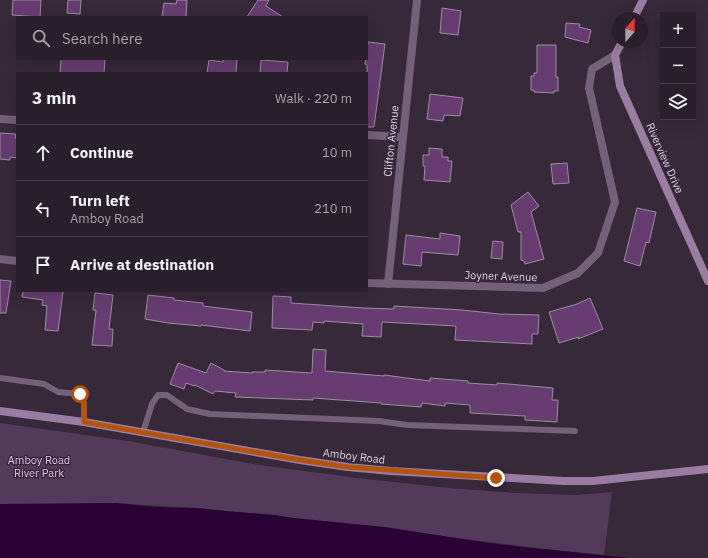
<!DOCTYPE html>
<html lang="en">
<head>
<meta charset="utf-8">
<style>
	:root { --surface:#291e2c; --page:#352b38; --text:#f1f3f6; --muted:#a5a2a9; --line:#453c48 }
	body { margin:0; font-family:"IBM Plex Sans",sans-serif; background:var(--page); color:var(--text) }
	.controls { position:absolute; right:12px; top:12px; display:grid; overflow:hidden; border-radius:0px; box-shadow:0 4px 16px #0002 }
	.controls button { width:36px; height:36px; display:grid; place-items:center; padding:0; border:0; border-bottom:1px solid var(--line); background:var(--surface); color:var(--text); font:20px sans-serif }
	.compass { position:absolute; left:612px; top:12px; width:36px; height:36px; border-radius:50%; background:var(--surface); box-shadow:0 4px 16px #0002; rotate:21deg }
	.stop { position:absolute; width:12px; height:12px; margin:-9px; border:3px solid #b45309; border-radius:50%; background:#fff }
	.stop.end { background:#b45309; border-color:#fff; box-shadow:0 1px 4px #0008 }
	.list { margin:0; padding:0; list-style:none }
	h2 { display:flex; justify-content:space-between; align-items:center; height:52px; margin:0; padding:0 16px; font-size:17px }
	h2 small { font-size:13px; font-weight:400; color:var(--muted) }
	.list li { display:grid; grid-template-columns:26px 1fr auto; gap:12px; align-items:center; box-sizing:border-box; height:56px; padding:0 16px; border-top:1px solid var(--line) }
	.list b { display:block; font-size:15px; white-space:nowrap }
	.list p { margin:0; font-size:13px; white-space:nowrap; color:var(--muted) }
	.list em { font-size:13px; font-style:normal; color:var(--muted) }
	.icon { flex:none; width:22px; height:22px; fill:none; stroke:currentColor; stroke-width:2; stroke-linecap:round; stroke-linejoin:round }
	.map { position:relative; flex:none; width:708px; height:558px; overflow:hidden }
	.search { position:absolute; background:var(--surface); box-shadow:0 4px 16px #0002; left:16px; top:16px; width:352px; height:44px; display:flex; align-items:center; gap:10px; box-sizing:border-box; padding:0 14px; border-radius:0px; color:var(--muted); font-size:15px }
	.panel { position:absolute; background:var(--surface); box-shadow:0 4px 16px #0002; left:16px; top:72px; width:352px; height:220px; border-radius:0px }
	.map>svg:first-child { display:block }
</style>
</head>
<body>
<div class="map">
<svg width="708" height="558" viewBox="0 0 708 558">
	<rect width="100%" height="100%" fill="#37283a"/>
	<polygon fill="#543a5a" points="0,423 128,441 253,464 357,478 449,488 515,493 577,495 612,492 604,555 535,548 315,520 208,509 115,503 0,505"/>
	<polygon fill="#2a0233" points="115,503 155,507 197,508 225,511 275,515 293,518 385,527 488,543 629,558 0,558 0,504"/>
	<g fill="#673d71" stroke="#9d8ca1">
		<polygon points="13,0 41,0 40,17 12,15"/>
		<polygon points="68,0 81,0 80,14 67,13"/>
		<polygon points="177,0 187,0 186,17 162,17 164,3 176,4"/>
		<polygon points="258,0 269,0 266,6 283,17 247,17"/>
		<polygon points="442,8 461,11 458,35 440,33"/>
		<polygon points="566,23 580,24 579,27 591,30 588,43 565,37"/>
		<polygon points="368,42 385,44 374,127 367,127 367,65 365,64"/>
		<polygon points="537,45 556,45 556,77 558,77 558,91 554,91 554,93 534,92 534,90 531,90 531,76 534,76 534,73 537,73"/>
		<polygon points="61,59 105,59 104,73 60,73"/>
		<polygon points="223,59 237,59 236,73 207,73 209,60 223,62"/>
		<polygon points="261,60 288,62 287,73 260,73"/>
		<polygon points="430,94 463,98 460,116 444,115 443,121 427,119"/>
		<polygon points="0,133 16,134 15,138 17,138 17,158 10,157 10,160 0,159"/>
		<polygon points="429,148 442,149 442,157 448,157 448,161 452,161 450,182 424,180 425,166 423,166 423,155 429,155"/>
		<polygon points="567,163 569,183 553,184 551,164"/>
		<polygon points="528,192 539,206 531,212 544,259 525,264 524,261 521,260 521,232 518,232 511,205"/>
		<polygon points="637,208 656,212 649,243 646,242 640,266 624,261"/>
		<polygon points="440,233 460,236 458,255 422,252 421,266 403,264 406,235 440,239"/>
		<polygon points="493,241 503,242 502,259 491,258"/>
		<polygon points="0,280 11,281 6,313 0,313"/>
		<polygon points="23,291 63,291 58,331 45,330 47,306 42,305 43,300 22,297"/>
		<polygon points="95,293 113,295 109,329 113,329 112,346 92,345 96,310 93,310"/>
		<polygon points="148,295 174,298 174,300 203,303 203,306 252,312 250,331 201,325 201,326 168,323 145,319"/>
		<polygon points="273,296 291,297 291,303 364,308 394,309 394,306 462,310 499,314 539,315 538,334 532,334 532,344 455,340 456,326 382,322 381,337 362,336 363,324 324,321 324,323 313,322 312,330 272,328"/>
		<polygon points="590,298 603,329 578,339 579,337 559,343 549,312 577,304"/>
		<polygon points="313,349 326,350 325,371 384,376 384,375 430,381 430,378 468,381 468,383 497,385 497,383 553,388 552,400 558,400 557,422 525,420 525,416 470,413 470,405 445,403 445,406 422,403 421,407 381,404 381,403 313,398 313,400 235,397 236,393 215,391 213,394 195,385 195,386 186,383 184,389 170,384 178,363 206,373 211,363 224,370 224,371 252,373 252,372 265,372 265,370 312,373"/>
	</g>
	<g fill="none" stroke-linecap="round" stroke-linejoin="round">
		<g stroke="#746179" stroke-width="6">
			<polyline points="0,378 44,384 58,392 80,394 84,403 84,422"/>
			<polyline points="143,432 152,404 158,395 167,395 187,409 210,414 379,421 407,425 575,431"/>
		</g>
		<g stroke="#746179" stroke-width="8">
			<polyline points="0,119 17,120"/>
			<polyline points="367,135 402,137"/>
			<polyline points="0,259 17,261"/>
			<polyline points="367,283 543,288 578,273 598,253 615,202 589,88 592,69 615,55"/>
			<polyline points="388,284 417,0"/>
		</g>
		<g stroke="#9b7da3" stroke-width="8">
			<polyline points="634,18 643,0"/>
			<polyline points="622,42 615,55 620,86 708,281"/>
			<polyline points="0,411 84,422 300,460 348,467 391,471 564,481 593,481 708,469"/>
		</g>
	</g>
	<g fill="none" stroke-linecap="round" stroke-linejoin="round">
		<polyline stroke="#b45309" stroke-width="5" points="80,394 84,403 84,422 300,460 348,467 496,478"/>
	</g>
	<g text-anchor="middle" stroke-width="3" stroke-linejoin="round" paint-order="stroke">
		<g font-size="11" fill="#ddd4e0" stroke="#37283a">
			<text transform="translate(391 141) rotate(-84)" y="4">Clifton Avenue</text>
			<text transform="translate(665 158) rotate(66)" y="4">Riverview Drive</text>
			<text transform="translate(501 276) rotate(2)" y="4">Joyner Avenue</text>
			<text transform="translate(354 456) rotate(7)" y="4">Amboy Road</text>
		</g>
		<g font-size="11" fill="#ebb9f7" stroke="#37283a">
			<text x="39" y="464">Amboy Road<tspan x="39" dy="13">River Park</tspan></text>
		</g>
	</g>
</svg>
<div class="controls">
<button>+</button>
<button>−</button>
<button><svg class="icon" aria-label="layers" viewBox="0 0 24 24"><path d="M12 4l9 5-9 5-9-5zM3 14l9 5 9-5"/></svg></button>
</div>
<svg class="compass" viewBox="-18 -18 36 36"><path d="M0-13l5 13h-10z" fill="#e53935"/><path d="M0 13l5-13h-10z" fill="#a5a2a9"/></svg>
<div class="stop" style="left:80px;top:394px"></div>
<div class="stop end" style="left:496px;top:478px"></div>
<div class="search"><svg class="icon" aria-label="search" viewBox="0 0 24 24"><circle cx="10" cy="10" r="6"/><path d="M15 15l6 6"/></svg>Search here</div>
<section class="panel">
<h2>3 min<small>Walk · 220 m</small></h2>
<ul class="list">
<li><svg class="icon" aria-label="ahead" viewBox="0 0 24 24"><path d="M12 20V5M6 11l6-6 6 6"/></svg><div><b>Continue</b></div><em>10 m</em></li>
<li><svg class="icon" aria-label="left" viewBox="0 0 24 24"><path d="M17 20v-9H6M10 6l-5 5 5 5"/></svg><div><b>Turn left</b><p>Amboy Road</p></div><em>210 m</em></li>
<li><svg class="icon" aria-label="arrive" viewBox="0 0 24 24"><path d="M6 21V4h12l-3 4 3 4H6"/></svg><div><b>Arrive at destination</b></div></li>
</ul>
</section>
</div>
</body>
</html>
